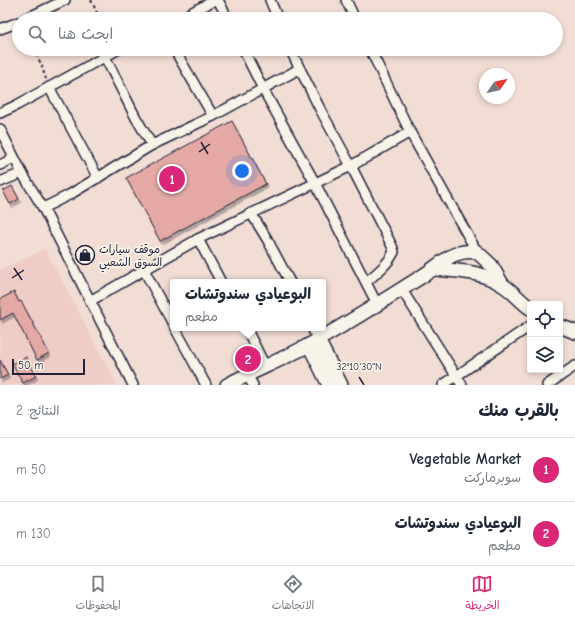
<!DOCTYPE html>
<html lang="ar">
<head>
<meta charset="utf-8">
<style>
	:root { --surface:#fff; --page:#f6f6f7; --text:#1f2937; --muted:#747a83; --line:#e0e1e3; --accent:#db2777 }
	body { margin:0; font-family:"Comic Neue","Playpen Sans Arabic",sans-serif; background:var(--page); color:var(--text); direction:rtl }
	.controls { position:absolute; right:12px; bottom:12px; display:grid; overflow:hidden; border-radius:4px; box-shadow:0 2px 6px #0003 }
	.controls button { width:36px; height:36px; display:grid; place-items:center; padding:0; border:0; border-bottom:1px solid var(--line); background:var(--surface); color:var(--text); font:20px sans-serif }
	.compass { position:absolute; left:479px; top:68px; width:36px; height:36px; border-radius:50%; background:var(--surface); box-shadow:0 2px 6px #0003; rotate:56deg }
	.scale { position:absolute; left:12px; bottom:10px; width:73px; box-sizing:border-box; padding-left:4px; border:2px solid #22223b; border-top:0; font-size:11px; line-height:14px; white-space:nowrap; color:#22223b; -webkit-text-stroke:3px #f7f3e8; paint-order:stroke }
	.you { position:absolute; left:242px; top:171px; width:14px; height:14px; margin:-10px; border:3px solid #fff; border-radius:50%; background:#1a73e8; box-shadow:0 0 0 6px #1a73e833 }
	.badge { display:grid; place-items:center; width:26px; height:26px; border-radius:50%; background:var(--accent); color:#fff; font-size:13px; font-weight:700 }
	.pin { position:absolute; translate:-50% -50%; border:2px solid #fff; box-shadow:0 1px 4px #0006 }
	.popup { position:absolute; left:170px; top:279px; width:156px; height:52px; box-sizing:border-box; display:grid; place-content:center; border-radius:4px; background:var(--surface); filter:drop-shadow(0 1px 3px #0005); font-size:13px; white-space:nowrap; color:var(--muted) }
	.popup b { font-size:15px; color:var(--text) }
	.popup::after { content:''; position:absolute; left:50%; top:100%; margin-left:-8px; border:8px solid transparent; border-top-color:var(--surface) }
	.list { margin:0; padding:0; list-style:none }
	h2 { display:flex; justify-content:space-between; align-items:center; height:52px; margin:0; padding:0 16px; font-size:17px }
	h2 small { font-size:13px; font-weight:400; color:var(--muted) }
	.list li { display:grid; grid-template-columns:26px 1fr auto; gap:12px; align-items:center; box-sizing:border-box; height:64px; padding:0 16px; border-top:1px solid var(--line) }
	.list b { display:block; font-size:15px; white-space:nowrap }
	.list p { margin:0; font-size:13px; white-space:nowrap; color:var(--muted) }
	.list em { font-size:13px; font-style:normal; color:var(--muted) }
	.icon { flex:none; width:22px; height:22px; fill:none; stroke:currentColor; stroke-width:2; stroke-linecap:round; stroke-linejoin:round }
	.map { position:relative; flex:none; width:575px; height:385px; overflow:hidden; direction:ltr }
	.search { position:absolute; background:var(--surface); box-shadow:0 2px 6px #0003; left:12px; right:12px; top:12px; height:44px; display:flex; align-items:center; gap:10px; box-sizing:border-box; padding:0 14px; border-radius:22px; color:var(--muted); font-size:15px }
	.sheet { height:180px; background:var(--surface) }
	nav { display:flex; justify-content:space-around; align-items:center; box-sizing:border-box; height:56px; border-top:1px solid var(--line); background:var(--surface); font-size:11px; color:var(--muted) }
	nav a { display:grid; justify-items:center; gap:2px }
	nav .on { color:var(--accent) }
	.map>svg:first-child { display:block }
</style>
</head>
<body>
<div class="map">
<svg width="575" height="385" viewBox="0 0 575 385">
	<defs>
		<filter id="shadow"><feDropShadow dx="2" dy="3.5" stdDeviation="0" flood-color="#0004"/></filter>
	</defs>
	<rect width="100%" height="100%" fill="#f1ddd4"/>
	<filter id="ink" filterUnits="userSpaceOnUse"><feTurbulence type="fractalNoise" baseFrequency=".025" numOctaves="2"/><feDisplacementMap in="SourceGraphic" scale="8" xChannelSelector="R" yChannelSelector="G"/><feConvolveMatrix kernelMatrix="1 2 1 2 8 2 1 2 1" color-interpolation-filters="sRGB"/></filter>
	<g filter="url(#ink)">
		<polygon fill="#edcdc6" points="45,249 117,385 0,385 0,270"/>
		<g fill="#e4a9a4" stroke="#22223b" filter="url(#shadow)">
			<polygon points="232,121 266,184 160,241 126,178"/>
			<polygon points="12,186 19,199 10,204 3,191"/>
			<polygon points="14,292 19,302 21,301 49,353 37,360 13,313 0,320 0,299"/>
			<polygon points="26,357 36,376 23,383 12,364"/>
			<polygon points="0,360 8,375 0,379"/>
		</g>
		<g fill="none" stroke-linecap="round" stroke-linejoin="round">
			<g stroke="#22223b" stroke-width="12">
				<g id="minor">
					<polyline points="218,0 228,19"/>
					<polyline points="270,0 278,19"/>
					<polyline points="346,0 355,19"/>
					<polyline points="25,19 65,0"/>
					<polyline points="179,19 215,0"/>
					<polyline points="0,29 19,22"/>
					<polyline points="174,49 213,116"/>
					<polyline points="243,49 263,89 315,183 377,304"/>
					<path d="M290,49L320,109L351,166L392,246L394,252C388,264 377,273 366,282"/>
					<polyline points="370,49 410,132 477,252"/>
					<polyline points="105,57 136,118 152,145"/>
					<polyline points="49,87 98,178"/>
					<polyline points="0,113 17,105 119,49"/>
					<polyline points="0,129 22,173 43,208 133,385"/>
					<polyline points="0,165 14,158"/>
					<polyline points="0,182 22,173"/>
					<polyline points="43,208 69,195 152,145 213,116 299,69"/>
					<polyline points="251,213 267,239 290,282"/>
					<polyline points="198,239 221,282"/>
					<polyline points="144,270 173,324"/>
					<polyline points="402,290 462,385"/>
					<polyline points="90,301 198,239 351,166 410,132"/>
					<polyline points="175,328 206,385"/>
					<polyline points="246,328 265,366"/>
					<polyline points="312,328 318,340"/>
					<polyline points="247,375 253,385"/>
					<polyline points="443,385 530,326"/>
					<polyline points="547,385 575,366"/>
				</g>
			</g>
			<g stroke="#22223b" stroke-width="16">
				<g id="secondary">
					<path d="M434,269C457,271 481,271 501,284C512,290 520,301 530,308"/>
					<polyline points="560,326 575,332"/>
					<polyline points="318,340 341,385"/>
					<polyline points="309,345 329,385"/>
					<path d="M227,385C254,371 283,359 309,345C349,323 386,299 424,275C442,264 453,248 477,252L491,265L502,284"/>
				</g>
			</g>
			<g stroke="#22223b" stroke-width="2" stroke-dasharray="3 3" stroke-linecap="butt">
				<polyline points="91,0 100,19"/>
				<polyline points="34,49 41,64 46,79"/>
			</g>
			<use href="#minor" stroke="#f7f3e8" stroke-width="9"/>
			<use href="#secondary" stroke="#f7f3e8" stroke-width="13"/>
		</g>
	</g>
	<path fill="none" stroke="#22223b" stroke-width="1.5" d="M201,142L208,154M199,152L210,144M14,268L22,280M12,278L24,270M359,377L364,385"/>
	<defs>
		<g id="shop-ring" transform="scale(1)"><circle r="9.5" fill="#f7f3e8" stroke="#22223b" stroke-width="1.5"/><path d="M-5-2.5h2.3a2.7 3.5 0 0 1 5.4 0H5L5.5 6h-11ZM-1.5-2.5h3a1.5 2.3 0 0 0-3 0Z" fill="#22223b"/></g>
	</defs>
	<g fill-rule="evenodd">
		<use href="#shop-ring" x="85" y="255"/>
	</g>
	<g text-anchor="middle" stroke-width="3.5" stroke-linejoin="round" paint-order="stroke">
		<g font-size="11" fill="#22223b" stroke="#f7f3e8" text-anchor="start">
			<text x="99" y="253">موقف سيارات<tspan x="99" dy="13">السوق الشعبي</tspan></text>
		</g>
	</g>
	<g font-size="10" text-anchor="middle" fill="#22223b" stroke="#f7f3e8" stroke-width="3.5" stroke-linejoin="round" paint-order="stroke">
		<text x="359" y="370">32°10'30"N</text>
	</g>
</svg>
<div class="controls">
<button><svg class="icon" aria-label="locate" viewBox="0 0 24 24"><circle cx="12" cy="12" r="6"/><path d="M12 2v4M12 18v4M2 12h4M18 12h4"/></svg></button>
<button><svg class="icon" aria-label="layers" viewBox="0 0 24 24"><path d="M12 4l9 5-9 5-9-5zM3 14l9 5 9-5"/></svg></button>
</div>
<svg class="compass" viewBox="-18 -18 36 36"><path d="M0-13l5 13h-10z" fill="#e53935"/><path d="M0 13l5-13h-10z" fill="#747a83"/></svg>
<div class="scale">50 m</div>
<div class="you"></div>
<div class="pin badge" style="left:172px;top:179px">1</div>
<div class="pin badge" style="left:248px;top:359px">2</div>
<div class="popup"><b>البوعيادي سندوتشات</b>مطعم</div>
<div class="search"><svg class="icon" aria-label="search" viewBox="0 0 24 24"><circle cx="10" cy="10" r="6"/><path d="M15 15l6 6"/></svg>ابحث هنا</div>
</div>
<section class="sheet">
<h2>بالقرب منك<small>النتائج: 2</small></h2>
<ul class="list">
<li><span class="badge">1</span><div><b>Vegetable Market</b><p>سوبرماركت</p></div><em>50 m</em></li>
<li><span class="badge">2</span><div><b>البوعيادي سندوتشات</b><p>مطعم</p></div><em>130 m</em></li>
</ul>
</section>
<nav>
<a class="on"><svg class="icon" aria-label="map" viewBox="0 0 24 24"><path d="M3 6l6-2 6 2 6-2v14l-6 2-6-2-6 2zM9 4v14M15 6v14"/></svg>الخريطة</a>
<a><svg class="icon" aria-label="directions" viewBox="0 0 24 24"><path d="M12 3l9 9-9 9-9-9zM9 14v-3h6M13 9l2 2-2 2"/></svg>الاتجاهات</a>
<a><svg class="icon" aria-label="saved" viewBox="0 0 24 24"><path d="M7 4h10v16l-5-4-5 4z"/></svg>المحفوظات</a>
</nav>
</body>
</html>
